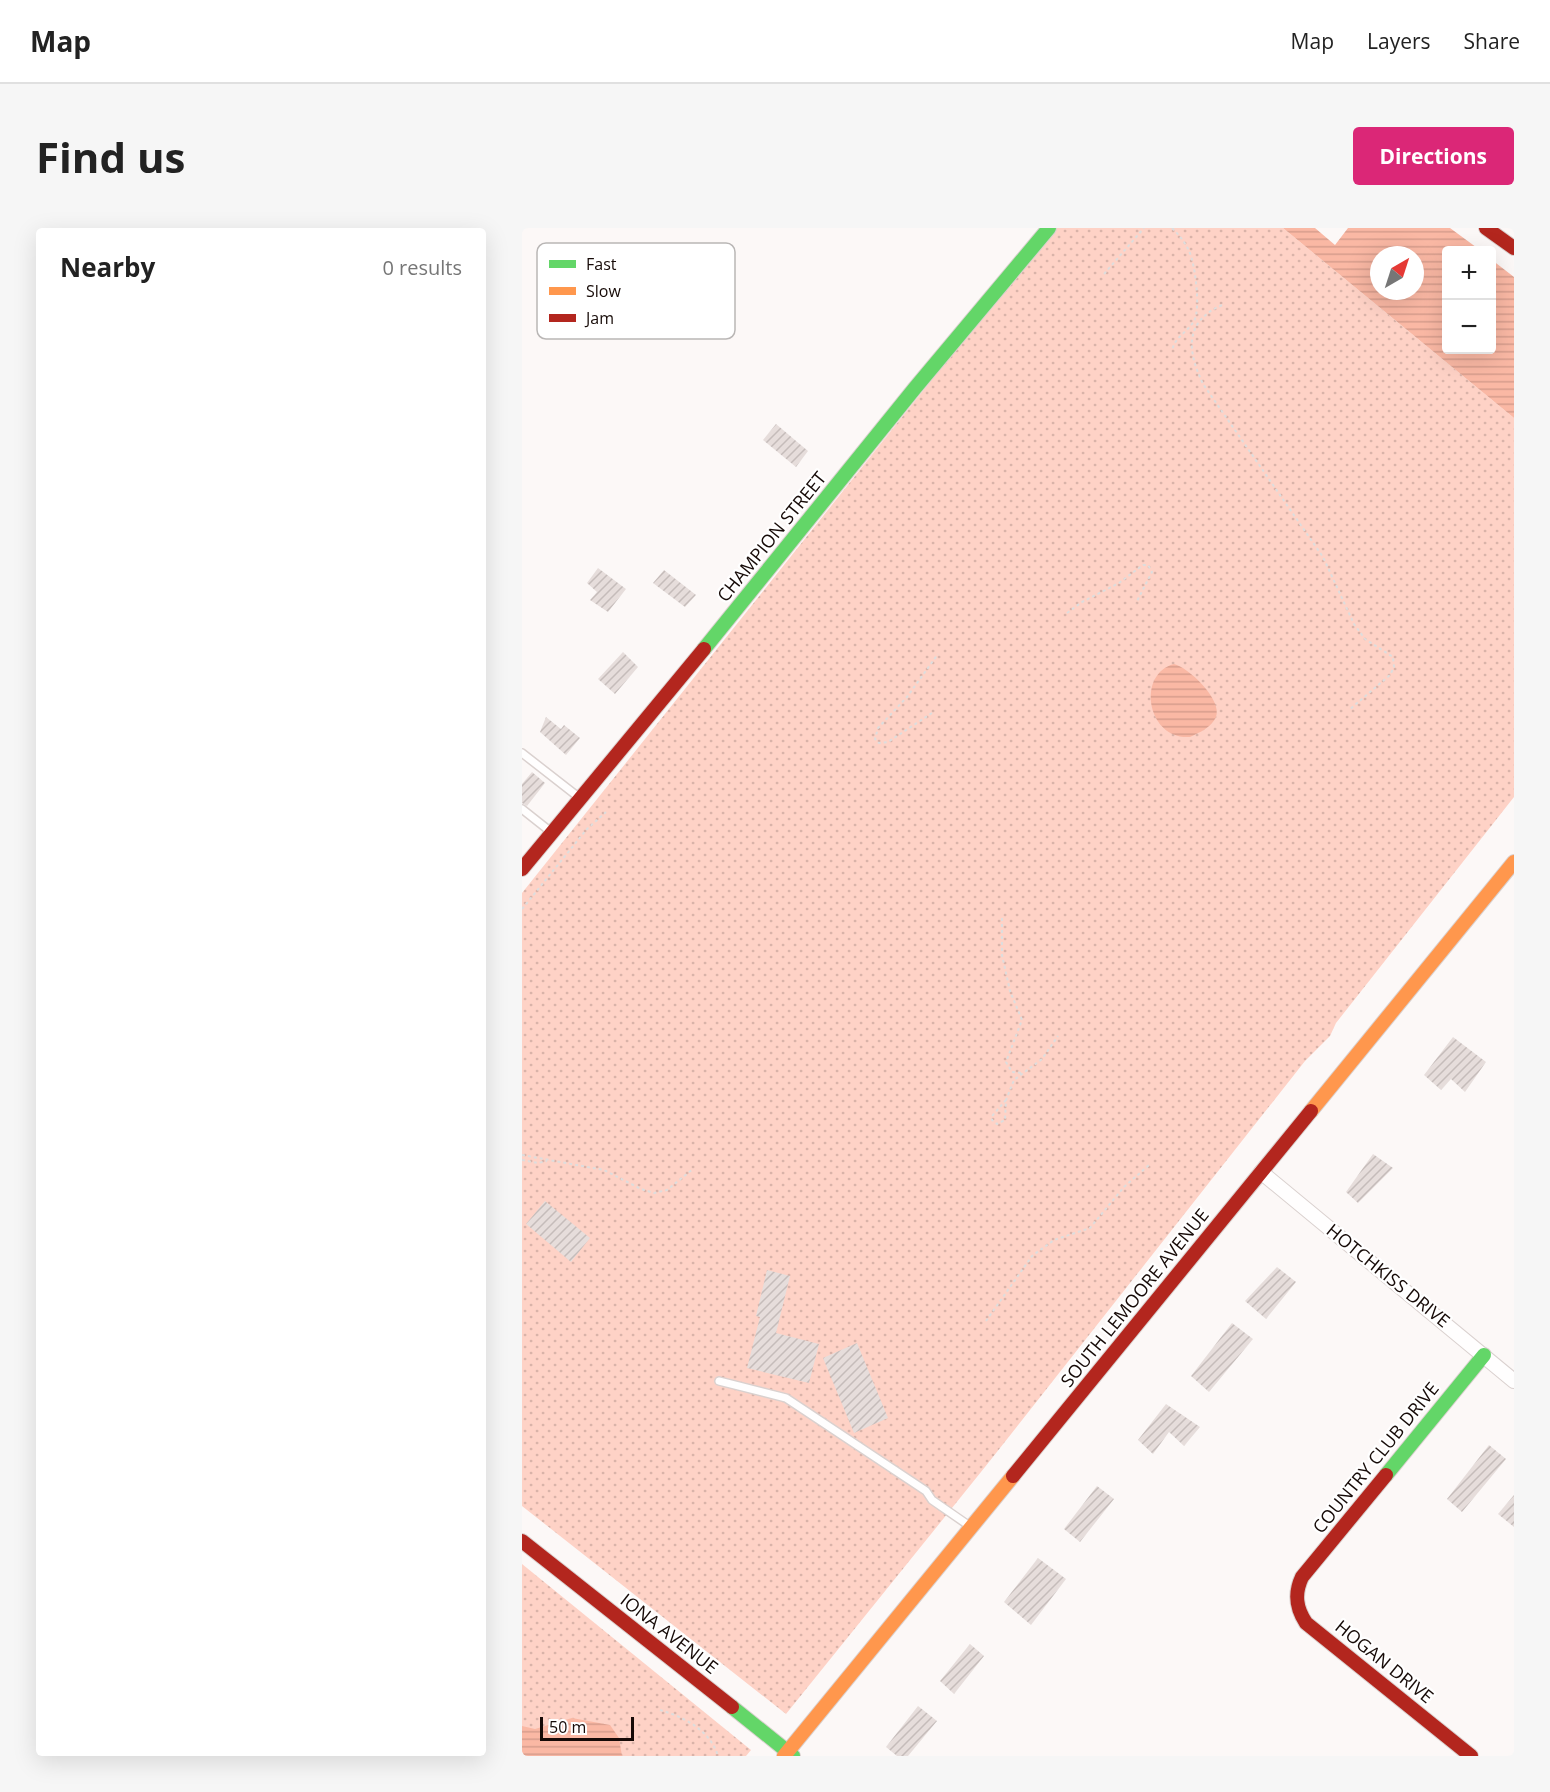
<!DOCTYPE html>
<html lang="en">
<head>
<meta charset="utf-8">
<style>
	:root { --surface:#fff; --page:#f6f6f6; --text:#222; --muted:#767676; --line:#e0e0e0; --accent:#db2777 }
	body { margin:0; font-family:"Open Sans",sans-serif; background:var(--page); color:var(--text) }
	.controls { position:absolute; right:18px; top:18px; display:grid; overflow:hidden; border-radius:6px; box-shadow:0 6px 24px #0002 }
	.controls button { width:54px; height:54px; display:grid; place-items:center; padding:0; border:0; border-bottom:2px solid var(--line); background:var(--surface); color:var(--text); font:30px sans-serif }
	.compass { position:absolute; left:848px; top:18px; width:54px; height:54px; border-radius:50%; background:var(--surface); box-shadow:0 6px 24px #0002; rotate:39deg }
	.scale { position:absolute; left:18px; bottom:15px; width:94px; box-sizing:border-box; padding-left:6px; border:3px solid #160a07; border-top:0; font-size:16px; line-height:21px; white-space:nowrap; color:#160a07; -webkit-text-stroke:4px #fff; paint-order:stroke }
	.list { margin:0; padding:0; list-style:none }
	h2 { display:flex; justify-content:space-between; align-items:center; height:78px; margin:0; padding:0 24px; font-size:26px }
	h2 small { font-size:20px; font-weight:400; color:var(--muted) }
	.map { position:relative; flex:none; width:992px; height:1528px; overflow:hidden; border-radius:6px }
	header { display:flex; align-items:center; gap:36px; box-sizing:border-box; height:84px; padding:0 30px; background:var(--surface); border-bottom:2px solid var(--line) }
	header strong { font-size:28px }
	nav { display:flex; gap:33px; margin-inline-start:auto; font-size:21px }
	.intro { display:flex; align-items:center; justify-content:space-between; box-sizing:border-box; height:144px; padding:0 36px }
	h1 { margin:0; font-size:42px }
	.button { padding:15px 27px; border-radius:6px; background:var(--accent); color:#fff; font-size:21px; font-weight:700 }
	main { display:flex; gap:36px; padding:0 36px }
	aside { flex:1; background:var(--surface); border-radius:6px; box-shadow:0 6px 24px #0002 }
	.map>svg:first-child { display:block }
</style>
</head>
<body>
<header>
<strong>Map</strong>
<nav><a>Map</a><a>Layers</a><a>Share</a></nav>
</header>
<div class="intro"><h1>Find us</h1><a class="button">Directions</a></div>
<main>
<aside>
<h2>Nearby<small>0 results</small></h2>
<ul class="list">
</ul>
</aside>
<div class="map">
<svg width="992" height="1528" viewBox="0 0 992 1528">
	<defs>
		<pattern id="green-dots" width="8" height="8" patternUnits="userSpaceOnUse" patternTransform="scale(1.5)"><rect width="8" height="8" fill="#fed2c6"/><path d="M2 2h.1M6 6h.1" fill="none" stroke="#d9b3a9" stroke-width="1.8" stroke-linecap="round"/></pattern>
		<pattern id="water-rules" width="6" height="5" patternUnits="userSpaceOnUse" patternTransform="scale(1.5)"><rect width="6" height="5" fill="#fab8a4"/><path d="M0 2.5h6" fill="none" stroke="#d69d8c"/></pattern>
		<pattern id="building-hatch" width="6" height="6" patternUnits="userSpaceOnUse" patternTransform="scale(1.5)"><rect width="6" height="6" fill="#e6dddb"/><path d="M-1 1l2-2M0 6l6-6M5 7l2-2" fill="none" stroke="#c5bcba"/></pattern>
	</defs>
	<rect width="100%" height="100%" fill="#fcf8f7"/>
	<g fill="url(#green-dots)">
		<polygon points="531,0 761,0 992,190 992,569 814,795 808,808 783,833 463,1239 264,1486 0,1278 0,665"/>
		<polygon points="0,1336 229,1522 224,1528 0,1528"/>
	</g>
	<g fill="url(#water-rules)" fill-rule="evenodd">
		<path d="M761,0H793L813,17L826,0H928L958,22H924V122H969L970,32L992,49V190ZM857,27H893V63H857Z"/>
		<path d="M652,436C666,439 701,472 694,489C689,500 678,504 668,509C625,512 614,446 652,436Z"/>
		<polygon points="50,1490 88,1497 97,1510 100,1528 0,1528 0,1498 13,1501"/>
	</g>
	<g fill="url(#building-hatch)">
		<polygon points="254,196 286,223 274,239 241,212"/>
		<polygon points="76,340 104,361 86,384 68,372 75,364 65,355"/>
		<polygon points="142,342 174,367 163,379 131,355"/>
		<polygon points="101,424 116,439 93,466 76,451"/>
		<polygon points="24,489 39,501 42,497 58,510 44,527 18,504"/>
		<polygon points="10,544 23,555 5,578 0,575 0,556"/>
		<polygon points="931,809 964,834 943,864 929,851 919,862 902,847"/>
		<polygon points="851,926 871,940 836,975 824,964"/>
		<polygon points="23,973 68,1010 49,1034 4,996"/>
		<polygon points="755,1039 774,1054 744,1091 723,1073"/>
		<polygon points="245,1042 268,1048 254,1105 297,1116 287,1155 225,1140 238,1089 234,1088"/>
		<polygon points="710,1095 731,1111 687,1164 669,1148"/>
		<polygon points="335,1115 366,1190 332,1205 301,1130"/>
		<polygon points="644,1176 678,1199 662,1218 647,1204 631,1226 616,1212"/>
		<polygon points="967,1217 984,1231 940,1284 925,1271"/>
		<polygon points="575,1258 592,1271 558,1314 542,1301"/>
		<polygon points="992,1267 992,1299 976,1286"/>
		<polygon points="516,1330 544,1351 509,1397 482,1374"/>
		<polygon points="448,1416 462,1428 432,1466 418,1453"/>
		<polygon points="396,1478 415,1493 386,1528 375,1528 364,1519"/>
	</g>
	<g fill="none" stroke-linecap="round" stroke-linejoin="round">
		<g stroke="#dad1cf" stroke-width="10">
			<g id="lane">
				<polyline points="0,525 59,571"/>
				<polyline points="0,581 29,604"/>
				<polyline points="197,1153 264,1170 404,1263 410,1272 449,1299"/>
			</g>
		</g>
		<g stroke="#dad1cf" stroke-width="16">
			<polyline id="street" points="739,944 992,1153"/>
		</g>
		<g stroke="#dad1cf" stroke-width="16">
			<g id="fast">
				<polyline points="182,421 393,160 527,0"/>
				<polyline points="864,1247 962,1127"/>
				<polyline points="210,1479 271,1528"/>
			</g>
		</g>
		<g stroke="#dad1cf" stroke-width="16">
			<g id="slow">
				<polyline points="789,883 992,634"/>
				<polyline points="262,1528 491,1248"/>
			</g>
		</g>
		<g stroke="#dad1cf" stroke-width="16">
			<g id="jam">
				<polyline points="964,0 992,20"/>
				<polyline points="0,641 182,421"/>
				<path d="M864,1247L780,1349C772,1366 774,1380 784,1395L949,1528"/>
				<polyline points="491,1248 789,883"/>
				<polyline points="0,1313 210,1479"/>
			</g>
		</g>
		<g stroke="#dedddd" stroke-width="2" stroke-dasharray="3 3" stroke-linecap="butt">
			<path d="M650,0C657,7 663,14 667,23C673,35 679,81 672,93C665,105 653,108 650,123"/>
			<polyline points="582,46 622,0"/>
			<path d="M700,77C662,94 665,122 681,156L801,329L832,396L843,411L871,429L872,439L868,447L827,482"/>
			<polyline points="545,385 560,374 597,355 621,337 626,337 630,344 614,375"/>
			<polyline points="410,485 366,514 357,515 353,511 356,500 385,469 416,426"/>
			<polyline points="0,681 65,601 84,584"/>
			<polyline points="480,690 480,727 488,763 500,792 484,834 490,844 500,845"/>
			<polyline points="484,872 470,888 470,892 475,896 483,892 484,872 492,852 520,831 536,808"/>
			<polyline points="0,927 82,942 119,961 132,965 145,962 171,941"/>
			<polyline points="0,932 16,935 25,933"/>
			<polyline points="464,1093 510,1028 532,1012 568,1000 602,959 627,937"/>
			<path d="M138,1482C162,1489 188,1502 196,1528"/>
		</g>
		<use href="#lane" stroke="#fffefe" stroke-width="7"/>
		<use href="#street" stroke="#fffefe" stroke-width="14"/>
		<use href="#fast" stroke="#63d668" stroke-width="14"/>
		<use href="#slow" stroke="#ff974d" stroke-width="14"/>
		<use href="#jam" stroke="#b3261e" stroke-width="14"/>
	</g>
	<g text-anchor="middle" stroke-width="4.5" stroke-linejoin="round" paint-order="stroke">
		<g font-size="18" fill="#160a07" stroke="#fff">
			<text transform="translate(250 309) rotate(-51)" y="6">CHAMPION STREET</text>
			<text transform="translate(866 1048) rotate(39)" y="6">HOTCHKISS DRIVE</text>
			<text transform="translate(613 1070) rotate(-51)" y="6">SOUTH LEMOORE AVENUE</text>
			<text transform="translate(854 1230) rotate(-51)" y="6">COUNTRY CLUB DRIVE</text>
			<text transform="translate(147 1406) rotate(38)" y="6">IONA AVENUE</text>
			<text transform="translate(862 1434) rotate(39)" y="6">HOGAN DRIVE</text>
		</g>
	</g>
	<rect x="15" y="15" width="198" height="96" rx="9" fill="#fff" stroke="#b9b6b5" stroke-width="1.5"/>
	<rect x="27" y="32" width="27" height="8" fill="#63d668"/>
	<rect x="27" y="59" width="27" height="8" fill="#ff974d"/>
	<rect x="27" y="86" width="27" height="8" fill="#b3261e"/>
	<g font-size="16" fill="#160a07">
		<text x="64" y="42">Fast</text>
		<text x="64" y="69">Slow</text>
		<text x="64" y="96">Jam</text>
	</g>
</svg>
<div class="controls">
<button>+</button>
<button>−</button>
</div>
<svg class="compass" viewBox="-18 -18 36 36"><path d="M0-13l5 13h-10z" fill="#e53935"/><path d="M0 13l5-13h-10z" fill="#767676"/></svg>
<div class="scale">50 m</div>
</div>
</main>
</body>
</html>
